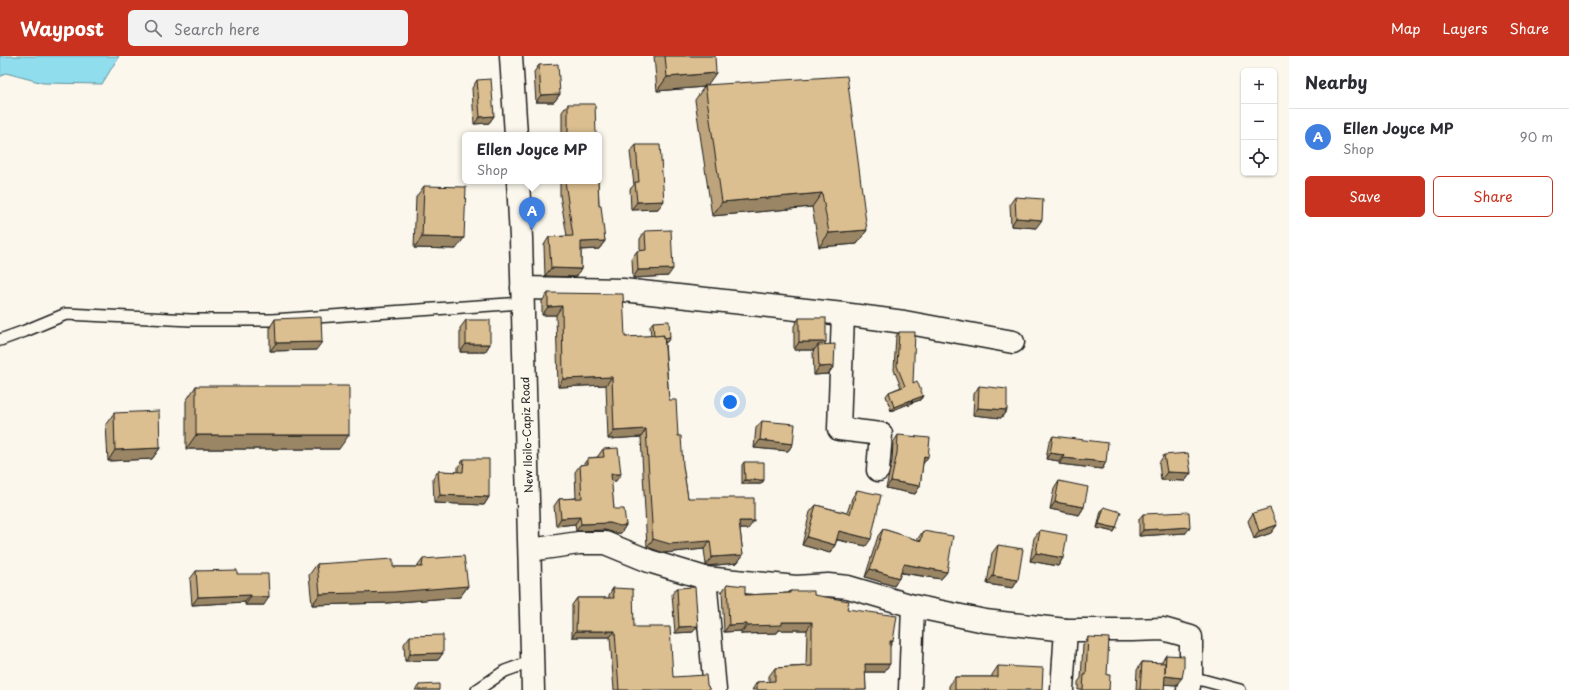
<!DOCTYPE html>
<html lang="en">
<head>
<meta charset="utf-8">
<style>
	:root { --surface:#fff; --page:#f2f2f3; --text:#2b2b33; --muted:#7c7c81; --line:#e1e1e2; --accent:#c8321e }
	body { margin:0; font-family:"Playpen Sans",sans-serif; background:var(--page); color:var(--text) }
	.controls { position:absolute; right:12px; top:12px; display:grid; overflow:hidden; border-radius:6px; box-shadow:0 1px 3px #0004 }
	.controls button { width:36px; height:36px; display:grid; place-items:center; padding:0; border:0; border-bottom:1px solid var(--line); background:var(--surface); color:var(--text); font:20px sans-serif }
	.you { position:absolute; left:730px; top:346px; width:14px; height:14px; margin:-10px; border:3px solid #fff; border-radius:50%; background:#1a73e8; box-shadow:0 0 0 6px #1a73e833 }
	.badge { display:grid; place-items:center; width:26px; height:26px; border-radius:50%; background:var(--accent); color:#fff; font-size:13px; font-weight:700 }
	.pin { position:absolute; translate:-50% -33px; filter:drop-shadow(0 1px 2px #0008) }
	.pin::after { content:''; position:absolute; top:21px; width:14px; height:12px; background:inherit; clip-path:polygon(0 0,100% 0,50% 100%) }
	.popup { position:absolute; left:462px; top:76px; width:140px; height:52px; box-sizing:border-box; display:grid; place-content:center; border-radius:6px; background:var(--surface); filter:drop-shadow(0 1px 3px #0005); font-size:13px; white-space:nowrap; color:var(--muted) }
	.popup b { font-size:15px; color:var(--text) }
	.popup::after { content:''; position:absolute; left:50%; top:100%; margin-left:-8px; border:8px solid transparent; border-top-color:var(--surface) }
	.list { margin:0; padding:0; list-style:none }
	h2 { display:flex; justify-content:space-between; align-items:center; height:52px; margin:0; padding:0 16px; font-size:17px }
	h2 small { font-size:13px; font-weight:400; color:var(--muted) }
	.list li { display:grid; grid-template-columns:26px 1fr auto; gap:12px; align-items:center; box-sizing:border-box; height:56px; padding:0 16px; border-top:1px solid var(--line) }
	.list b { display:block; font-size:15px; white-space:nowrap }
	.list p { margin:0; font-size:13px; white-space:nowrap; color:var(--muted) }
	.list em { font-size:13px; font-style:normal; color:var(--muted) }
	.actions { display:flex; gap:8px; padding:12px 16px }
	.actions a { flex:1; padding:9px 0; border:1px solid var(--accent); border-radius:6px; text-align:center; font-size:14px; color:var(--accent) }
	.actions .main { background:var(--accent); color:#fff }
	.icon { flex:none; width:22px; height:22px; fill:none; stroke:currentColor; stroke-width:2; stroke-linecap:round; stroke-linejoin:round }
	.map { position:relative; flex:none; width:1289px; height:634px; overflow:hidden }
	header { display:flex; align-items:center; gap:24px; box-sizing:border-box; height:56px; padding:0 20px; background:var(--accent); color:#fff }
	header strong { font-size:19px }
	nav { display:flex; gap:22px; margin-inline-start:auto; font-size:14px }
	.search { width:280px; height:36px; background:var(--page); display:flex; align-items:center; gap:10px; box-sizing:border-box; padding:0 14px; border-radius:6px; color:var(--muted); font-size:15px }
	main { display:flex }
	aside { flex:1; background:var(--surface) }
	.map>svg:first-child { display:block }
</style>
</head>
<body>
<header>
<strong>Waypost</strong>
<div class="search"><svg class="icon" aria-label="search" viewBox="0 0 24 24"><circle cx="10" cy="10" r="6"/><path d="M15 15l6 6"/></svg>Search here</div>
<nav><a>Map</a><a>Layers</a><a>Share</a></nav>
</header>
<main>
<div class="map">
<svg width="1289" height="634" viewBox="0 0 1289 634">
	<rect width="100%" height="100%" fill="#fbf7ec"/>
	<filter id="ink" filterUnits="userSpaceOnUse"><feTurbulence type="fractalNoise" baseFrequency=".025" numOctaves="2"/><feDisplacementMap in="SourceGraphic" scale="8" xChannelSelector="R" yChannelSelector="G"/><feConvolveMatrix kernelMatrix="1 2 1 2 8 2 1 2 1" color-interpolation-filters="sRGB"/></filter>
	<g filter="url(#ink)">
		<polygon fill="#8fdded" stroke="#619099" points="0,0 119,0 102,28 43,27 6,17 0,21"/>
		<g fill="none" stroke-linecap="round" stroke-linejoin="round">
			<g stroke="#1c1c1c" stroke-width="14">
				<g id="service">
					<polyline points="0,284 25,275 66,258 191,264 272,264 523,247"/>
					<polyline points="1191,621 1240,634"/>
					<polyline points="477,634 505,615 533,605"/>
				</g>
			</g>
			<g stroke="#1c1c1c" stroke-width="25">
				<g id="minor">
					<polyline points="522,232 623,234 843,258 904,266 1013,286"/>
					<polyline points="843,258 839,373 881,378 878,414"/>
					<polyline points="530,494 579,487 605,487 649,505 705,522 796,531 828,529 848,531 913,550 985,565 1066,574 1132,574 1163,573 1191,581 1191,621 1188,634"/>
					<polyline points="705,522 715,634"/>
					<polyline points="910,634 913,550"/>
					<polyline points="1062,634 1066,574"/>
				</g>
			</g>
			<g stroke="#1c1c1c" stroke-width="25">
				<g id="trunk">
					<polyline points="511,0 516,79"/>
					<polyline points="518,125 521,182 533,634"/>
				</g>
			</g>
			<use href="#service" stroke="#fbf7ec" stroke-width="11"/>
			<use href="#minor" stroke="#fbf7ec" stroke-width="22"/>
			<use href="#trunk" stroke="#fbf7ec" stroke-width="22"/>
		</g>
		<g fill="#bda47c" stroke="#1c1c1c">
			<polygon points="654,0 715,0 707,29 867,174 857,188 819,191 812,151 712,160 695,44 704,31 657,35"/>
			<polygon points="539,9 560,38 554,46 536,46 534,16"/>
			<polygon points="477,24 494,60 489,67 474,68 472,32"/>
			<polygon points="568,48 596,79 562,79 562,56"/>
			<polygon points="636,89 658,153 631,154 630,133 634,129 630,96"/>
			<polygon points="560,125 598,125 599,150 605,185 599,193 581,194 581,213 576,221 545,220 544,189 549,181 567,180 560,139"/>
			<polygon points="424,130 456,193 414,192 416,141"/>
			<polygon points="1015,141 1036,172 1011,170 1010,148"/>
			<polygon points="645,175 668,220 633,222 632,202 637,195 640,195 640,183"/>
			<polygon points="548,237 625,281 651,280 650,270 653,266 667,286 665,286 669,344 678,380 688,442 748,473 740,473 743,499 737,507 707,510 706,509 704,493 664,497 647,491 641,381 608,383 606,329 558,331 556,259 542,259 542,245"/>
			<polygon points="799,262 824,288 834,310 828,318 814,319 813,296 814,294 794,294 794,270"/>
			<polygon points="275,263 316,294 270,295 270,271"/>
			<polygon points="466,264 490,288 485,296 460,296 460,272"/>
			<polygon points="899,276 913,327 923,340 920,344 911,347 909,350 908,348 891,355 886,340 889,336 901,331 894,314 896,280"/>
			<polygon points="196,330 339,393 186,393 186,345"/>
			<polygon points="979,330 1007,354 1001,362 973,359 974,338"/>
			<polygon points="114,357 160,392 152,403 108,405 106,368"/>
			<polygon points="762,365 793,388 788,395 754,392 756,372"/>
			<polygon points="898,379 923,407 920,430 915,438 886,432 892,405 893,387"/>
			<polygon points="1053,380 1106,406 1102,413 1059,408 1059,405 1046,403 1049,386"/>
			<polygon points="603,393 616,425 611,425 614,453 626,469 621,477 615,477 605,474 576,475 575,468 556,470 554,450 559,443 576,442 575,416 580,409 583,409 588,402 598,401 598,400"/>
			<polygon points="1164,399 1191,417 1185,425 1161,424 1159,407"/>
			<polygon points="464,403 489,441 484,449 434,447 433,423 438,415 458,416 458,411"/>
			<polygon points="744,406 764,424 761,428 742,428 742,409"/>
			<polygon points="1059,425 1084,451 1079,459 1050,453 1054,433"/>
			<polygon points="857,434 866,490 837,484 835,489 830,497 802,489 810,456 816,449 847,457 852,442"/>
			<polygon points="1104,451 1116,472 1114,476 1097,472 1101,455"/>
			<polygon points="1253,457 1277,469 1271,477 1254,483 1248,465"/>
			<polygon points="1143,458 1186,477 1139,480 1139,463"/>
			<polygon points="883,473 917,484 923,475 947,516 941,523 901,517 899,522 894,530 865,521 878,480"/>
			<polygon points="1040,474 1063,502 1058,510 1030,505 1034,482"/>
			<polygon points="998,489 1018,524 1013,532 987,528 992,497"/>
			<polygon points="423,503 468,530 460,541 387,547 312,549 309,519 317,508 393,511 417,511"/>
			<polygon points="196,515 237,518 264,549 245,549 245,546 192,549 190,523"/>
			<polygon points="727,528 745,539 788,537 790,535 814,539 847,553 893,585 890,590 884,616 865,616 866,634 752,634 757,626 769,626 769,620 775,612 806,610 807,574 779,574 777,577 741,578 741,575 724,576 722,536"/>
			<polygon points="613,532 634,571 673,621 707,629 710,634 614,634 610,581 572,581 572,549 577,542 609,542 609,539"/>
			<polygon points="677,532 693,576 675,577 672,538"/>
			<polygon points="410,580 443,597 438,604 405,605 404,588"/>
			<polygon points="1088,581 1107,619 1109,634 1078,634 1078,626 1081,622 1083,589"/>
			<polygon points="1166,599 1176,629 1164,628 1164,634 1136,634 1137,614 1142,606 1161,607"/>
			<polygon points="998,610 1042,634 949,634 949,630 955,621 992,621 992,619"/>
			<polygon points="419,629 439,634 415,634"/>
		</g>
		<g fill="#9a8665" stroke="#1c1c1c">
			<polygon points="716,17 706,31 705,29 704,31 657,35 667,21"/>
			<polygon points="560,38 554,46 536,46 541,39"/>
			<polygon points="494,60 489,67 474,68 480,61"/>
			<polygon points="822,137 812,151 712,160 722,146"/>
			<polygon points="664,145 658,153 631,154 637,146"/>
			<polygon points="1016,162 1042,164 1036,172 1011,170"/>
			<polygon points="867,174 857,188 819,191 829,177"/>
			<polygon points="422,181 464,182 456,193 414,192"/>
			<polygon points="605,185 599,193 575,194 581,186"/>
			<polygon points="551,212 581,213 576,221 545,220"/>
			<polygon points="673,213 668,220 633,222 638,214"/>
			<polygon points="562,250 556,259 542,259 548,251"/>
			<polygon points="670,282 667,286 651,287 654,283"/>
			<polygon points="322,286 316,294 270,295 276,287"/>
			<polygon points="799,286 826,286 820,294 818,289 814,294 794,294"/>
			<polygon points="466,288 490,288 485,296 460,296"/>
			<polygon points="834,310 828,318 814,319 819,311"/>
			<polygon points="612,321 606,329 558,331 563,323"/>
			<polygon points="923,340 920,344 911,347 912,344"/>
			<polygon points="911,344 908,348 891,355 894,351"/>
			<polygon points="978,352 1007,354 1001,362 973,359"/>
			<polygon points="646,373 641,381 608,383 614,375"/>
			<polygon points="196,379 349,379 339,393 186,393"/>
			<polygon points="760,384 793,388 788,395 754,392"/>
			<polygon points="160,392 152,403 108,405 115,394"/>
			<polygon points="1050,397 1064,399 1059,405 1046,403"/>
			<polygon points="924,400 928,401 923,408"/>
			<polygon points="1063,402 1106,406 1102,413 1059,408"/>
			<polygon points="1167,416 1191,417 1185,425 1161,424"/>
			<polygon points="611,418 621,418 616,425 606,426"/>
			<polygon points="745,424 764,424 761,428 742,428"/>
			<polygon points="891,425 920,430 915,438 886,432"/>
			<polygon points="440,439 489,441 484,449 434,447"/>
			<polygon points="1055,446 1084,451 1079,459 1050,453"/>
			<polygon points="580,461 575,468 556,470 561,462"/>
			<polygon points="739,465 754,465 748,473 733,473"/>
			<polygon points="610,467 626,469 621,477 615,477 605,474 576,475 581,468"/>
			<polygon points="1099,468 1116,472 1114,476 1097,472"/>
			<polygon points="1277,469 1271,477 1254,483 1259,475"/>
			<polygon points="1190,471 1186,477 1139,480 1143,474"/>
			<polygon points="839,475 871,483 866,490 834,483"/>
			<polygon points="807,481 835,489 830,497 802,489"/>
			<polygon points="653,483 710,485 704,493 664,497 647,491"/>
			<polygon points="1036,497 1063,502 1058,510 1030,505"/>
			<polygon points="743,499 737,507 707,510 706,509 712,501"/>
			<polygon points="904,508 947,516 941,523 898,516"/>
			<polygon points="870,513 899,522 894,530 865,521"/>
			<polygon points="993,520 1018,524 1013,532 987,528"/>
			<polygon points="468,530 460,541 387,547 312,549 320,538"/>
			<polygon points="251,539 245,546 192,549 198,541"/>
			<polygon points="251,541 269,541 264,549 245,549"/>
			<polygon points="782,566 812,566 807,574 779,574 777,577 741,578 747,570"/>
			<polygon points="747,568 741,575 724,576 729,569"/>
			<polygon points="698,570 693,576 675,577 679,571"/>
			<polygon points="576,575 615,575 610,581 572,581"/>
			<polygon points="890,585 893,585 888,593"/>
			<polygon points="443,597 438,604 405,605 410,598"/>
			<polygon points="865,608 890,608 884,616 859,616"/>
			<polygon points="1165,620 1182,622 1176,629 1159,628"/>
		</g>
		<g fill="#dcbf90" stroke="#1c1c1c">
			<polygon points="665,0 715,0 716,17 667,21"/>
			<polygon points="558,8 560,38 541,39 539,9"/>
			<polygon points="847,20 867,174 829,177 822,137 722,146 705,29"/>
			<polygon points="491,23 494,60 480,61 477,24"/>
			<polygon points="568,48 595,48 596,79 568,79"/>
			<polygon points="636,89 660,89 664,145 637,146 635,126 639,126"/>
			<polygon points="565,125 598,125 599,150 601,150 605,185 581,186 581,213 551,212 549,181 573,180 566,132"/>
			<polygon points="424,130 466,131 464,182 422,181"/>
			<polygon points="1015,141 1043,143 1042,164 1016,162"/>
			<polygon points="671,174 673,213 638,214 637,195 646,194 645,175"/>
			<polygon points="548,237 623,238 625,281 664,279 669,344 676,344 678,380 681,380 683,410 688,442 754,442 754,465 739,465 743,499 713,501 712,501 710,485 670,488 653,483 646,373 614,375 612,321 563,323 562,250 548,251"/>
			<polygon points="321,261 322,286 276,287 275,263"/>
			<rect x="799" y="262" width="27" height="24"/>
			<rect x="466" y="264" width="24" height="24"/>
			<polygon points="669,265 670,282 664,282 664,279 654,280 653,266"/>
			<polygon points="899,276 915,276 913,327 917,325 923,340 912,344 912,346 911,344 894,351 889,336 905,330 897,310"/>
			<polygon points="835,288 834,310 819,311 818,289"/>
			<rect x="196" y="330" width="153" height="49"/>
			<polygon points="979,330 1007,333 1007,354 978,352"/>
			<polygon points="159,355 160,392 115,394 114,357"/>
			<polygon points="762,365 795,368 793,388 760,384"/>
			<polygon points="898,379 930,382 928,401 924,400 920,430 891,425 897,397"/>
			<polygon points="1053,380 1108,387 1106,406 1063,402 1064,399 1050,397"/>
			<polygon points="618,392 621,418 611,418 614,453 624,453 626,469 620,470 610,467 581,468 580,461 561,462 559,443 582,442 580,409 588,408 588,402 604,401 603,393"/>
			<polygon points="1188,397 1191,417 1167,416 1164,399"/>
			<polygon points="464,403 489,403 489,441 440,439 438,415 463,416"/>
			<polygon points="744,406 764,406 764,424 745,424"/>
			<polygon points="1059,425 1088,431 1084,451 1055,446"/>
			<polygon points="857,434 881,439 871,483 839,475 835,489 807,481 816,449 850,458"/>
			<polygon points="1104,451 1121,456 1116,472 1099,468"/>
			<polygon points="1270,452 1277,469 1259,475 1253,457"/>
			<polygon points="1189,456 1190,471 1143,474 1143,458"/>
			<polygon points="883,473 921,485 923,475 953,480 947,516 904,508 899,522 870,513"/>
			<polygon points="1040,474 1067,479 1063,502 1036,497"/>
			<polygon points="998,489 1023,493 1018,524 993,520"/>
			<polygon points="464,500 468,530 394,536 320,538 317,508 393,503 393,511 422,511 423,503"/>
			<polygon points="237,514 237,518 268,518 269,541 251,541 251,539 198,541 196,515"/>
			<polygon points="727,528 745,530 745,539 790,537 790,535 814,535 814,539 849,545 847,553 897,560 893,585 890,585 890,608 865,608 866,634 757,634 757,626 775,625 775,612 812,610 812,566 782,566 782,569 747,570 747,568 729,569"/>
			<polygon points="695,531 698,570 679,571 677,532"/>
			<polygon points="613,532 633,533 634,571 670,571 673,621 706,619 707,629 710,634 619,634 615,575 576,575 577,542 614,542"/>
			<polygon points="443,579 443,597 410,598 410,580"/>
			<polygon points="1088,581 1109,582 1107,619 1110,619 1109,634 1083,634 1084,619 1086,619"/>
			<polygon points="1166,599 1184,600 1184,612 1182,622 1165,620 1164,634 1140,634 1142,606 1165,607 1165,618"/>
			<polygon points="998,610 1043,612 1042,634 955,634 955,621 998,621"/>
			<polygon points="439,628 439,634 419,634 419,629"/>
		</g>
	</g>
	<g text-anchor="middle" stroke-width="3" stroke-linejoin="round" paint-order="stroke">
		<g font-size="11" fill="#1c1c1c" stroke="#fbf7ec">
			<text transform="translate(527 379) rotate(-92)" y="4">New Iloilo-Capiz Road</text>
		</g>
	</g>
</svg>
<div class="controls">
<button>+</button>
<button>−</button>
<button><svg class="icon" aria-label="locate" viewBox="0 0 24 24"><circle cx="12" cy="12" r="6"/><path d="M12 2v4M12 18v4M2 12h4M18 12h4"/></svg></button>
</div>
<div class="you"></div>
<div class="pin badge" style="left:532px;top:174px;background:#3f7fe0">A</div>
<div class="popup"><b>Ellen Joyce MP</b>Shop</div>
</div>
<aside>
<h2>Nearby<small></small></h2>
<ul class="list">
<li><span class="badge" style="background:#3f7fe0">A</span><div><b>Ellen Joyce MP</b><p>Shop</p></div><em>90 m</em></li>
</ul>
<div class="actions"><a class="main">Save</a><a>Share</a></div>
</aside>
</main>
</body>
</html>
